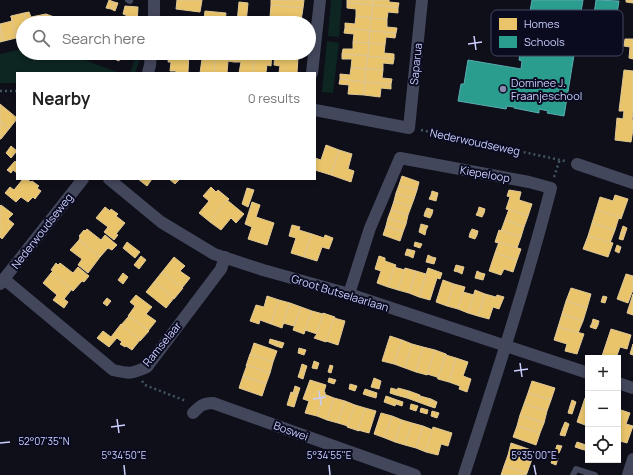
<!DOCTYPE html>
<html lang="en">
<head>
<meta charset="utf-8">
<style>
	:root { --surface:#fff; --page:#f2f2f2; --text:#222; --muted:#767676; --line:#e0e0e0 }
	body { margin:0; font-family:Manrope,sans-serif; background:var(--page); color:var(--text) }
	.controls { position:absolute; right:12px; bottom:12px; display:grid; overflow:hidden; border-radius:0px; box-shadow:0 2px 6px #0003 }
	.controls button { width:36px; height:36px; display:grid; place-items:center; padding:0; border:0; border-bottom:1px solid var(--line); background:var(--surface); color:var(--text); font:20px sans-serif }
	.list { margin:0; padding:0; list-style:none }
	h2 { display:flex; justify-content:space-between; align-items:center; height:52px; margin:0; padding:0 16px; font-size:17px }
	h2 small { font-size:13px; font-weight:400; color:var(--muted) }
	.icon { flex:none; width:22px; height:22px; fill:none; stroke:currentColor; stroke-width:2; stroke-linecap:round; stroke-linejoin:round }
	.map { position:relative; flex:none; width:633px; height:475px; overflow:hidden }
	.search { position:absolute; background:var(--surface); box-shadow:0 2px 6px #0003; left:16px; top:16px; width:300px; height:44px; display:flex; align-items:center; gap:10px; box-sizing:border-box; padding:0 14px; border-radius:22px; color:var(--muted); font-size:15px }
	.panel { position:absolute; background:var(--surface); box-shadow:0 2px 6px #0003; left:16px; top:72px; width:300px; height:108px; border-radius:0px }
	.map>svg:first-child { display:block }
</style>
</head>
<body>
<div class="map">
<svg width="633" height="475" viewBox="0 0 633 475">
	<rect width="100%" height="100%" fill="#0f0f1a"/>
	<g fill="#0d2622">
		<polygon points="331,0 342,0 339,37 328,36"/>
		<polygon points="327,41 339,43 333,93 322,92"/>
		<polygon points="23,49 23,53 66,53 120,73 17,73 17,83 0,83 0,54"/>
		<polygon points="137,53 142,53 135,73 130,73"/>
	</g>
	<g fill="#e9c46a" stroke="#dfc797">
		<polygon points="109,0 114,2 111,9 106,8"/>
		<polygon points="177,0 202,0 200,12 176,9"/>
		<polygon points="271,0 304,0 303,8 271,5"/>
		<polygon points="347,0 373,0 373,5 347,3"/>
		<polygon points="373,0 389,0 389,2 399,3 398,8 373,5"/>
		<polygon points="626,0 633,0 633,3 626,2"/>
		<polygon points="114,2 118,3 115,11 111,9"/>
		<polygon points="239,2 248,3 246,23 237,23"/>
		<polygon points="347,3 373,5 371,18 356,16 356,9 347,8"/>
		<polygon points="271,5 303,8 301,21 287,20 286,23 268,23 269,17 270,17"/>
		<polygon points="373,5 398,8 398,13 388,12 387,19 371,18"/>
		<polygon points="125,6 138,7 137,23 130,23 130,17 123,14"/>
		<polygon points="205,11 226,13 225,22 204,20"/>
		<polygon points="29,12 31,17 46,14 45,23 26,23 24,13"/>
		<polygon points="24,13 26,23 23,23 23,37 16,38 11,16"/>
		<polygon points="46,14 65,21 64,23 45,23"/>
		<polygon points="11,16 16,38 4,41 0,24 12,21"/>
		<polygon points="356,16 371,18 370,31 345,28 345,23 355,24"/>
		<polygon points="371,18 387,19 387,27 397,28 396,33 370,31"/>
		<polygon points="0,24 4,41 0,42"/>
		<polygon points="345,28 370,31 369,43 353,42 354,34 344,33"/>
		<polygon points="370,31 396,33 395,38 386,37 385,45 369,43"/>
		<polygon points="625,39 633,39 633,59 629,58 630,47 624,46"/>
		<polygon points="353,42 369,43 368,56 342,54 343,49 353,49"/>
		<polygon points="369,43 385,45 384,53 394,54 394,59 368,56"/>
		<polygon points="98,53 108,53 107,56"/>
		<polygon points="108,53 122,53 119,61 107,56"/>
		<polygon points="172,53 189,53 188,72 176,73 176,71 170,71 171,62 168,62 169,54 172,54"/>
		<polygon points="196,53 216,53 214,73 200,73 202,59 195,58"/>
		<polygon points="216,53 235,53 234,62 228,61 227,73 214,73"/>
		<polygon points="235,53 255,53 253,73 239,73 241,62 234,62"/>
		<polygon points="255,53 272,53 271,66 267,65 266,72 267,73 253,73"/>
		<polygon points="275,53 288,53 288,56 298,57 297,73 279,73 280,66 274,65"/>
		<polygon points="342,54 368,56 366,69 351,68 352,59 342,59"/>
		<polygon points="368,56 394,59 393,64 383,63 383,70 366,69"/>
		<polygon points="351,68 366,69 365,82 340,79 340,74 350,75"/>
		<polygon points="366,69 383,70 382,78 392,79 391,84 365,82"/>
		<polygon points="624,70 633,71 633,112 632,120 633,120 633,129 631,142 615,140 617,118 623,119 624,111 619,111"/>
		<polygon points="340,79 365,82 364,95 348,94 349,85 339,84"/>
		<polygon points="365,82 391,84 391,89 381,88 380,97 364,95"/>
		<polygon points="0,104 17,118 17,119 9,129 0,121"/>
		<polygon points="0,121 9,129 1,139 0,139"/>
		<polygon points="326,145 339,150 331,175 315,170 315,158 321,160"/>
		<polygon points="11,146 17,151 11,158 6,153"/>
		<polygon points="339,150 352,154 348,169 354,171 351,182 331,175"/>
		<polygon points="15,161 17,163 17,173 13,170 11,173 7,170"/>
		<polygon points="402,176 419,182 417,190 399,185"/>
		<polygon points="23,179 26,179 31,182 32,181 39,186 37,188 41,191 35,199 33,197 28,202 21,197 16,202 5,193 10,187 14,190"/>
		<polygon points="138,179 152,179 147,186"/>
		<polygon points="169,179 180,179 175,184"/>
		<polygon points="399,185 417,190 414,199 396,193"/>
		<polygon points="211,187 216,192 218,190 229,199 210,222 199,213 209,201 203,196"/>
		<polygon points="247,188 254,190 248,207 242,204"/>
		<polygon points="509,190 521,192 519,200 532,204 528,216 506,209 510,197 507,196"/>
		<polygon points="432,191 438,193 437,197 431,195"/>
		<polygon points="396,193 414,199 411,207 394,201"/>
		<polygon points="431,195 437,197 436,201 429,199"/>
		<polygon points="615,195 628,199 621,219 596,210 600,197 613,201"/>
		<polygon points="227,200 244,214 236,223 231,218 221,230 210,222"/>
		<polygon points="394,201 411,207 408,215 391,210"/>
		<polygon points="252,202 260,205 256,217 274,223 267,245 248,239 252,227 245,224"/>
		<polygon points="1,205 13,214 8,219 14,224 2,239 0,237 0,206"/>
		<polygon points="105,207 110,211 111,209 118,214 116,216 125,223 116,234 118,235 114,240 104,232 108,227 96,218"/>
		<polygon points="479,207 485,209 484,213 478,211"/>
		<polygon points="427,208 433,210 432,214 425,212"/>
		<polygon points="509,209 528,216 524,227 505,220"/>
		<polygon points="391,210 408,215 406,224 388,218"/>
		<polygon points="596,210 619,217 615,230 592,223"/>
		<polygon points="478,211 484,213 482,217 476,215"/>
		<polygon points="425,212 432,214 430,218 424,216"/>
		<polygon points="388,218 406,224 403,232 386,226"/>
		<polygon points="505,220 524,227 521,237 501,231"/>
		<polygon points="592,223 615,230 610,243 588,236"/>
		<polygon points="421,224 428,226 426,230 420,228"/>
		<polygon points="292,225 300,227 299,230 312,234 304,257 291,253 296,238 289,236"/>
		<polygon points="386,226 403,232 400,241 383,235"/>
		<polygon points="623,226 627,228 625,234 621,232"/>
		<polygon points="420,228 426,230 425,235 419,232"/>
		<polygon points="87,229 101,240 105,235 117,245 112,250 108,248 100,257 79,240 80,237 79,236 84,230 85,231"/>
		<polygon points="472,229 478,231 477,235 470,233"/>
		<polygon points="499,230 521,237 517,248 499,242 498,243 495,242"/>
		<polygon points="621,232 625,234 623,240 619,239"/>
		<polygon points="470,233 477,235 475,239 469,237"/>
		<polygon points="312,234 324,238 325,235 333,238 329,249 322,247 317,261 304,257"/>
		<polygon points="588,236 613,243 608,257 583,249"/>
		<polygon points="79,240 100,257 88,273 78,265 82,259 70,250"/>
		<polygon points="127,242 140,252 135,258 123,248"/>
		<polygon points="415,242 422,244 420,248 414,246"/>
		<polygon points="499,242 521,249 517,260 495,253"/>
		<polygon points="617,245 621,247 619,253 615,251"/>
		<polygon points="407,249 411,250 409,256 405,255"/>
		<polygon points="411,250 415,251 413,258 409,256"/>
		<polygon points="495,253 517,260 513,272 504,269 501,275 489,271"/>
		<polygon points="428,255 432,257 430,263 426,262"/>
		<polygon points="141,256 146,260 139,269 134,265"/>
		<polygon points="379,256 385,258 385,261 396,265 388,287 377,283 381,271 375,269"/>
		<polygon points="174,257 185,266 180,271 190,278 182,288 162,272"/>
		<polygon points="432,257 436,258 434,264 430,263"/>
		<polygon points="56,263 58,265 60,263 73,273 78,267 89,276 84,282 82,281 73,291 51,273 53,271 51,270"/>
		<polygon points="456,265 460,266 458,272 454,271"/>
		<polygon points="460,266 464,267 462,274 458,272"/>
		<polygon points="394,267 405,270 398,290 388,287"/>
		<polygon points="405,268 416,271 409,293 398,290"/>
		<polygon points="428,268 442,273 440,279 437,278 430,300 419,297"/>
		<polygon points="416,271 426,274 419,297 409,293"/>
		<polygon points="477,271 481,273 479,279 475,278"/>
		<polygon points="162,272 183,288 174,299 154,282"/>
		<polygon points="51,273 72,289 64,299 68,302 64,308 53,300 57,295 43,283"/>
		<polygon points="123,273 128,277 123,284 118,280"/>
		<polygon points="481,273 485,274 483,280 479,279"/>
		<polygon points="626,274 633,276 633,290 628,303 617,299"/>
		<polygon points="443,280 454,284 447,306 436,302"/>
		<polygon points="154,282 174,298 166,308 146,292"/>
		<polygon points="454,284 465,287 458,309 447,306"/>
		<polygon points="571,288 591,294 587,308 566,301"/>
		<polygon points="475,290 485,294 478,316 468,313"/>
		<polygon points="463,292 474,295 468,313 458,309"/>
		<polygon points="485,294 496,297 497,295 504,297 499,309 493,307 489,319 478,316"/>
		<polygon points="633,294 633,315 627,313"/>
		<polygon points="136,295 152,307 146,314 156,321 148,331 128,316 135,306 130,302"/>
		<polygon points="267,296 279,300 271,324 260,320 259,324 250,321 256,305 264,307"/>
		<polygon points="603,296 607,297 605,303 601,302"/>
		<polygon points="107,298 111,301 107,306 103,303"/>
		<polygon points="279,300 290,303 282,328 271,324"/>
		<polygon points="566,301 587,308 583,321 562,314"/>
		<polygon points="290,303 301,307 294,326 283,323"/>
		<polygon points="301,307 312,311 304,334 293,330"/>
		<polygon points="312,311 323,314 317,334 305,330"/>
		<polygon points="323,313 335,317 326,342 314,338 317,334"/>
		<polygon points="562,314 583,321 578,333 558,327"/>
		<polygon points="129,316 149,331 140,341 121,325"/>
		<polygon points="334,318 345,321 338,345 326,341"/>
		<polygon points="593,319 599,321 598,325 592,323"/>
		<polygon points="592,323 598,325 596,329 590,327"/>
		<polygon points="121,324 140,340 132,350 126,346 125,347 120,344 122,342 117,338 109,347 97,338 103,331 111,337"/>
		<polygon points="558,327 584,334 577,354 565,351 567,344 554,340"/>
		<polygon points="611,329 631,335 627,349 620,347 616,358 608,358 602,356"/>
		<polygon points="390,336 402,340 394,364 382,361"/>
		<polygon points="270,339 277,341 276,346 269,343"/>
		<polygon points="402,340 412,344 405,368 394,364"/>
		<polygon points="277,341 284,343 282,348 276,346"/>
		<polygon points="254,343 277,351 273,362 250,355"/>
		<polygon points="412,344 423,347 416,372 405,368"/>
		<polygon points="633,344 633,355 630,354"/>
		<polygon points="423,347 435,350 427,375 416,372"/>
		<polygon points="299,348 306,350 304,355 298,353"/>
		<polygon points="435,350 446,354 438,379 437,377 427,374 427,375"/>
		<polygon points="250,354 273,362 270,373 247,365 246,366"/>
		<polygon points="446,354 446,355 456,358 449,382 438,379"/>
		<polygon points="456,358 468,362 463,376 471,379 467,392 459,389 460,386 449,382"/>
		<polygon points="314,361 319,363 317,369 312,368"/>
		<polygon points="302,364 307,366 305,372 300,371"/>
		<polygon points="247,365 270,373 266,384 243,376"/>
		<polygon points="330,365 333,366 331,373 328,372"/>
		<polygon points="300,371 305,372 303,379 298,377"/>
		<polygon points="243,376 266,384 262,396 239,388"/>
		<polygon points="329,378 336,380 334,384 328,382"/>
		<polygon points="374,378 381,381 379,389 371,387"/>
		<polygon points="310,380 326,385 324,392 325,392 325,395 324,394 317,416 305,413 309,401 303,399"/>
		<polygon points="532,381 555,388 551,400 528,393"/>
		<polygon points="350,384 357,386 355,391 349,389"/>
		<polygon points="295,386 300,388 298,394 293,393"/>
		<polygon points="391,388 398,390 396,395 390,393"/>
		<polygon points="398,388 409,391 407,398 396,395"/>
		<polygon points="365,389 371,391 369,396 363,394"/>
		<polygon points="371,391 377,393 376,398 369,396"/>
		<polygon points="409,391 420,395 418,402 407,398"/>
		<polygon points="291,392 298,394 294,407 287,405"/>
		<polygon points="528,393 551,400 547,411 524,404"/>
		<polygon points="324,394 334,398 327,420 317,416"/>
		<polygon points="386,396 397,400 395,406 384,402"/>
		<polygon points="420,396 431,399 429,406 418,402"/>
		<polygon points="334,398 345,401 338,423 327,420"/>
		<polygon points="585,398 588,399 588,426 577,422"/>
		<polygon points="431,399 437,402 435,408 429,406"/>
		<polygon points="397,400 403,402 402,406 396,404"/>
		<polygon points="572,400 576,402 574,408 570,406"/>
		<polygon points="345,401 355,405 348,426 338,423"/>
		<polygon points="411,404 418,406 416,411 410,409"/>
		<polygon points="524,404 547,411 544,423 520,415"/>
		<polygon points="355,405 365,408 359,431 347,427"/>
		<polygon points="570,406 574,408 572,414 568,413"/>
		<polygon points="365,408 376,411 369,433 358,430"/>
		<polygon points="421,408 428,410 427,414 420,412"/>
		<polygon points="618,409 630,413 626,424 633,426 627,443 620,441 621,437 618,436"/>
		<polygon points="432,411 439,413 437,418 431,416"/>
		<polygon points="381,413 392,416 385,438 374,434"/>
		<polygon points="520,415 544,423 540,433 517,426"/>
		<polygon points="392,416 402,420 395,442 385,438"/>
		<polygon points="402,420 412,423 405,445 395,442"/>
		<polygon points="565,422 569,424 567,430 562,429"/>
		<polygon points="412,423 423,426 416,448 405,445"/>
		<polygon points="423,426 433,430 426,452 416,448"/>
		<polygon points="517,426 540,433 536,445 513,437"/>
		<polygon points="433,427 452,433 448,446 441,444 438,455 426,452"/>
		<polygon points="562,429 567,430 565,436 560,435"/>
		<polygon points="577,442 583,444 581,449 575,447"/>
		<polygon points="511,443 534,451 531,462 508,455"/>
		<polygon points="583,444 588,446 588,451 581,449"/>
		<polygon points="557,445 562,446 559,453 555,451"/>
		<polygon points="508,455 531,462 527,473 504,466"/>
		<polygon points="553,457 558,458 556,465 551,463"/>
		<polygon points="504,466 527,473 526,475 501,475"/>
	</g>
	<g fill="#2a9d8f" stroke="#5aacb1">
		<polygon points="532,0 583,0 564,116 547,113 548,111 539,109 539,113 514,108 514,107 507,106 506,109 458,101 461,84 464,84 468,60 521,69 522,61 519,60 520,53 523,53 524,45 501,41 504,24 527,28"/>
		<polygon points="596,0 619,1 614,32 592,29"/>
	</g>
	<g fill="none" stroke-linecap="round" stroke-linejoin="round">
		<g stroke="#41565e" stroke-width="2.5" stroke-dasharray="2 3" stroke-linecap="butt">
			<polyline points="0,91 17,91"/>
			<polyline points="421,130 565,161"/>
			<polyline points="554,177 560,159"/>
			<polyline points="142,381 145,385 186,401"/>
		</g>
		<g stroke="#43475c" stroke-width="6">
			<polyline points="128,0 130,1"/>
			<polyline points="573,475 576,469 595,475"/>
		</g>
		<g stroke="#43475c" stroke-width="12">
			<polyline points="154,23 154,0"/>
			<polyline points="148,73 150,65 151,53"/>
			<polyline points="312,73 320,0"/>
			<polyline points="315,110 409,128 422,0"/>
			<polyline points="577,164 633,183"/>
			<polyline points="109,179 161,222 214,254 263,270 349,294 588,373"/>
			<path d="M4,279L113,370C130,374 131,374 147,367L221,269L225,257"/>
			<polyline points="0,284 83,179"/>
			<path d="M349,294L370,228L400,158L529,182L551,188C526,285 495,380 464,475"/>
			<polyline points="618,383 633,388"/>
			<path d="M193,413C200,406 203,403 213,403L415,475"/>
			<polyline points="628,475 633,459"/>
		</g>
	</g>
	<path fill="none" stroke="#c9ceff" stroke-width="1.5" d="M474,36L476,50M468,44L482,42M520,363L522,377M514,371L528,369M319,391L321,405M313,399L326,397M117,419L119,433M111,427L125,425M0,443L10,442M124,465L125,475M329,465L330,475M534,465L536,475"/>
	<circle fill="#888baf" stroke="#0b0b1f" stroke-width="1.5" cx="503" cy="89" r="4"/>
	<g text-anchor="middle" stroke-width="4" stroke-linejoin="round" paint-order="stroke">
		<g font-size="11" fill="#c9ceff" stroke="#0b0b1f">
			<text transform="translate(416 64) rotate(-84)" y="4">Saparua</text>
			<text transform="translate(475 142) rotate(12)" y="4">Nederwoudseweg</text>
			<text transform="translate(485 174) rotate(10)" y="4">Kiepeloop</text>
			<text transform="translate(42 231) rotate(-52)" y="4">Nederwoudseweg</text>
			<text transform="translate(340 293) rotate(17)" y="4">Groot Butselaarlaan</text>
			<text transform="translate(162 344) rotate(-51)" y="4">Ramselaar</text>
			<text transform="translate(291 431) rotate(20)" y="4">Boswei</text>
		</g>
		<g font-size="11" fill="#c9ceff" stroke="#0b0b1f" text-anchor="start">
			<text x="511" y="87">Dominee J.<tspan x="511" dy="13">Fraanjeschool</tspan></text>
		</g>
	</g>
	<rect x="491" y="10" width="132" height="46" rx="6" fill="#0b0b1f" stroke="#444662" stroke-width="1"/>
	<rect x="499" y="18" width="18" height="12" fill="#e9c46a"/>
	<rect x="499" y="36" width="18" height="12" fill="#2a9d8f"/>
	<g font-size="11" fill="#c9ceff">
		<text x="524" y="28">Homes</text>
		<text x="524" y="46">Schools</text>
	</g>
	<g font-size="10" text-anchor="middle" fill="#c9ceff" stroke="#0b0b1f" stroke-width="4" stroke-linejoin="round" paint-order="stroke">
		<text x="44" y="445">52°07'35"N</text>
		<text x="124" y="459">5°34'50"E</text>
		<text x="329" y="459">5°34'55"E</text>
		<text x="534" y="459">5°35'00"E</text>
	</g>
</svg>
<div class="controls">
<button>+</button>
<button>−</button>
<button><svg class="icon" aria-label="locate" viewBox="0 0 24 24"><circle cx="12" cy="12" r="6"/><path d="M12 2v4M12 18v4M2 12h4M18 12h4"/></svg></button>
</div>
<div class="search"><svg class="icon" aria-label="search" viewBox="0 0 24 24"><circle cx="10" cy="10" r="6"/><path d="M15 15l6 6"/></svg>Search here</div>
<section class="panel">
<h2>Nearby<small>0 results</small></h2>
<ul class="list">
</ul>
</section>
</div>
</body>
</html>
